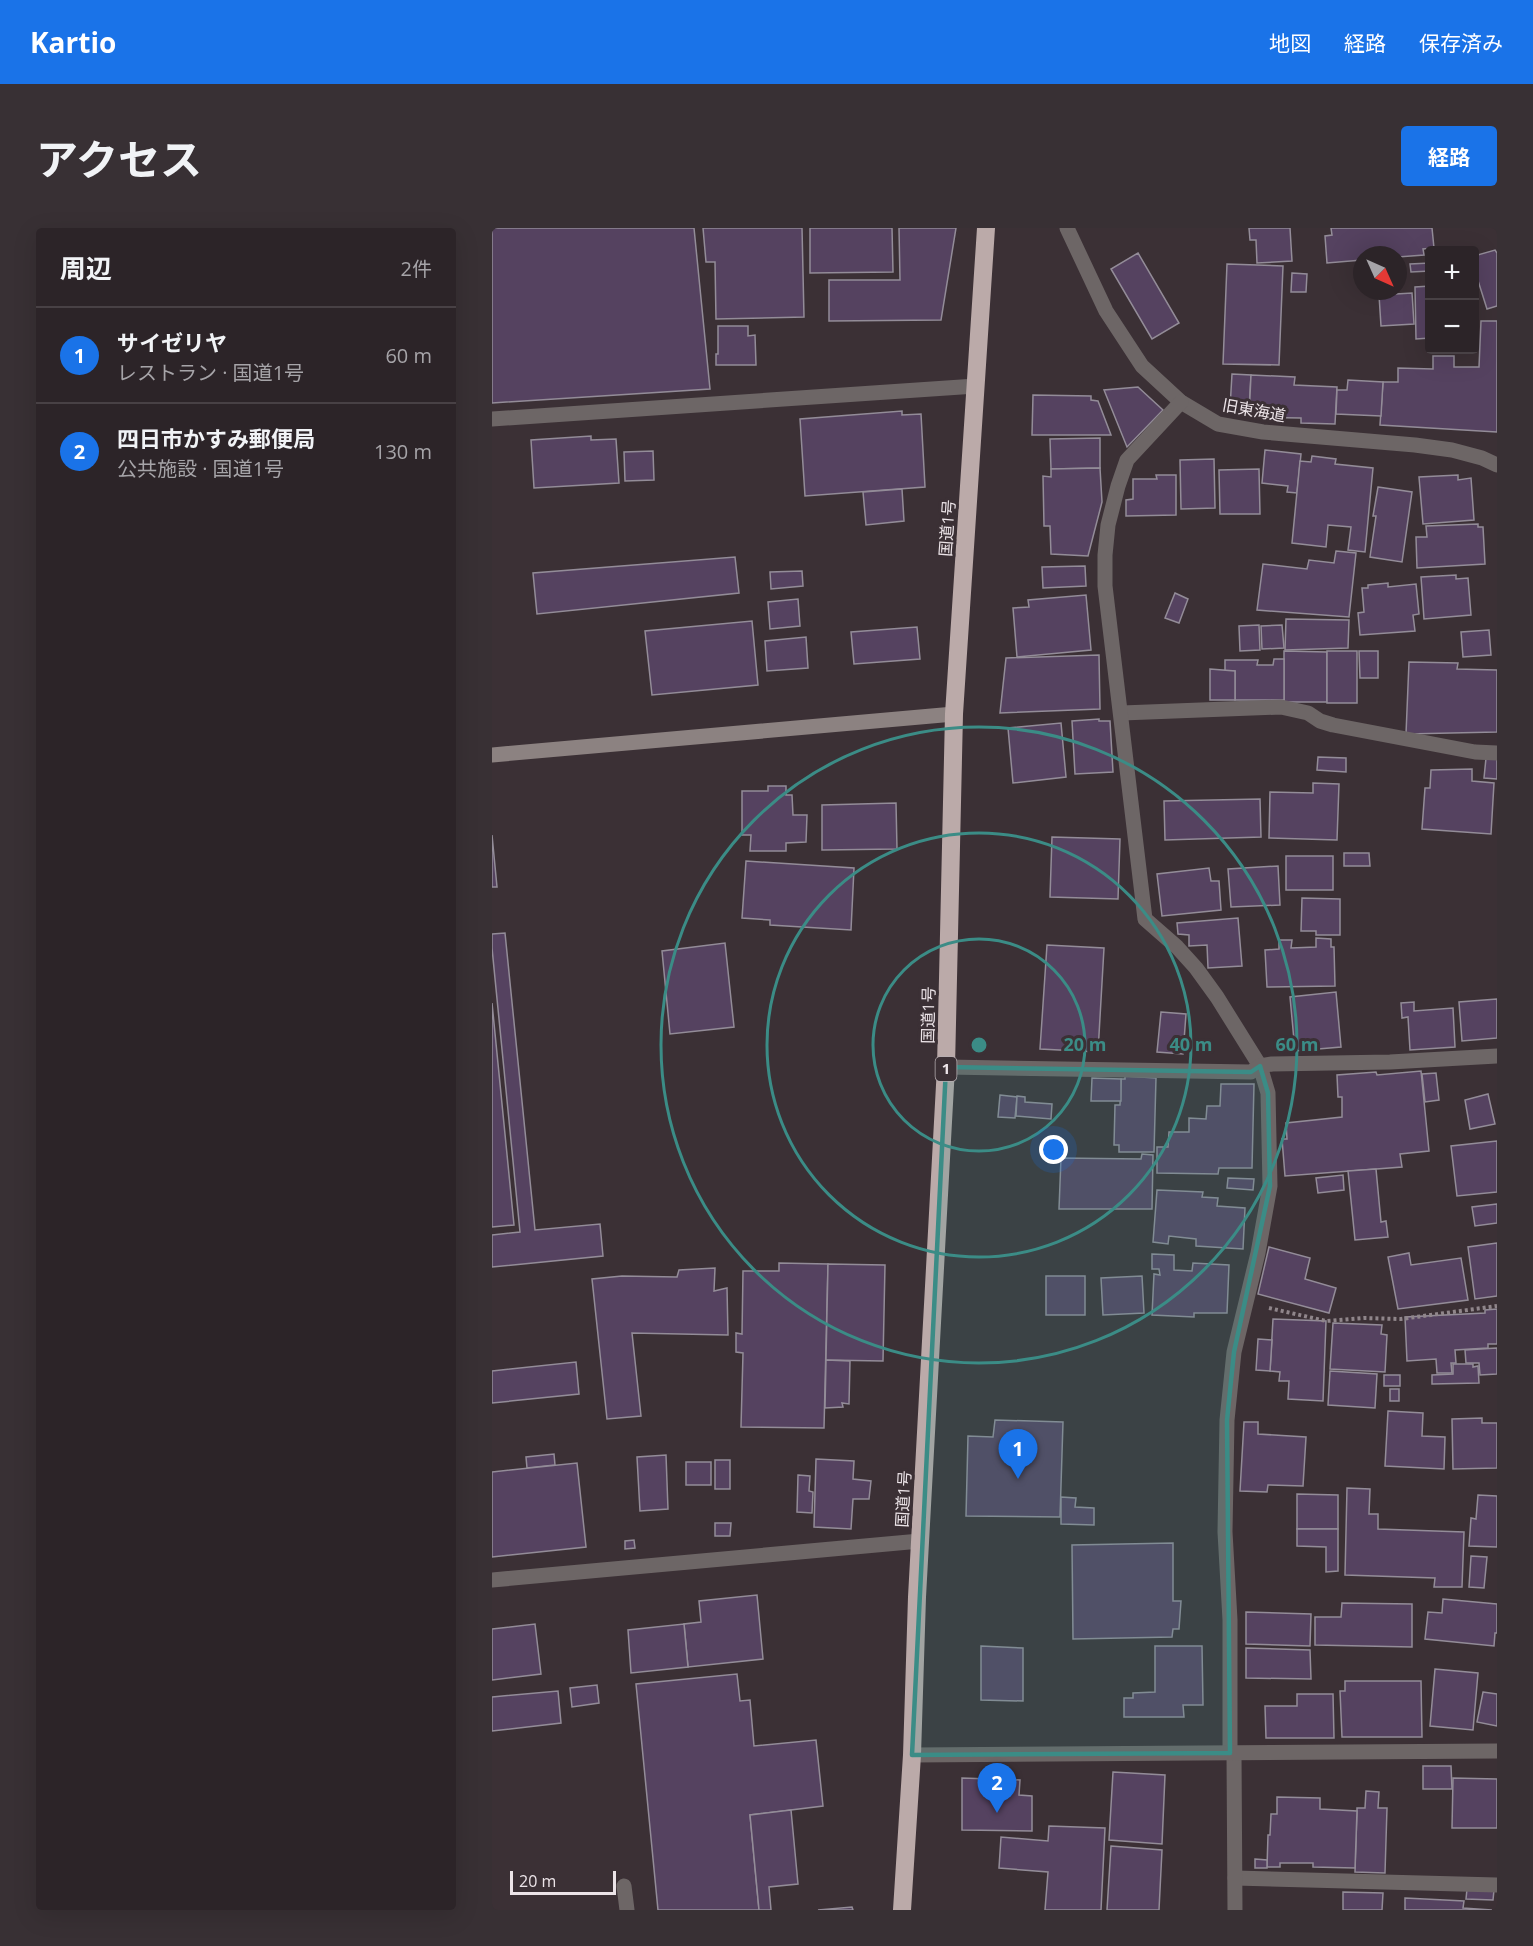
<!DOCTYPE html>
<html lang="ja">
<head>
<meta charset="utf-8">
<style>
	:root { --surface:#2c2428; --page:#383034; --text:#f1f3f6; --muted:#a6a4a8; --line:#484145; --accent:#1a73e8 }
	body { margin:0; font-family:"Open Sans","Noto Sans JP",sans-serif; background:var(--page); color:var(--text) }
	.controls { position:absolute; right:18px; top:18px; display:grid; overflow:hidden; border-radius:6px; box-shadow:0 6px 24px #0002 }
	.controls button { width:54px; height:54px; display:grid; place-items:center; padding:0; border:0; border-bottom:2px solid var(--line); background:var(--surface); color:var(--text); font:30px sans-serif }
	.compass { position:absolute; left:861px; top:18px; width:54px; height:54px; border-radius:50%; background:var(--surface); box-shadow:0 6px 24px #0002; rotate:135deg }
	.scale { position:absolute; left:18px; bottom:15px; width:106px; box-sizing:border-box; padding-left:6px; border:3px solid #ece4e8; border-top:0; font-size:16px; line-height:21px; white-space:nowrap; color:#ece4e8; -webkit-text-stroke:4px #3b3035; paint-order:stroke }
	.you { position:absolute; left:562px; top:922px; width:21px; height:21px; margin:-15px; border:4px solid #fff; border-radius:50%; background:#1a73e8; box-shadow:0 0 0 9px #1a73e833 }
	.badge { display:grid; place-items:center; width:39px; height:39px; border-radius:50%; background:var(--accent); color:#fff; font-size:20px; font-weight:700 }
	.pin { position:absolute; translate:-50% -50px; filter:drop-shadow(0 2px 3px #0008) }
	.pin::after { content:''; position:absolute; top:32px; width:21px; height:18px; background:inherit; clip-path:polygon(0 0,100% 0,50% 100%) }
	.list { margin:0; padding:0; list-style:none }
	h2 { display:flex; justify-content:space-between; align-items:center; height:78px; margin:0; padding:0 24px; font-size:26px }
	h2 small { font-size:20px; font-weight:400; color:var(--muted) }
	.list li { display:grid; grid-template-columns:39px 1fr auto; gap:18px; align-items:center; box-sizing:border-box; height:96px; padding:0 24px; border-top:2px solid var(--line) }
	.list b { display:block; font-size:22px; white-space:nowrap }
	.list p { margin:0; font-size:20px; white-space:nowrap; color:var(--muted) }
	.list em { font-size:20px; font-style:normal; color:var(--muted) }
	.map { position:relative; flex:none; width:1005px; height:1682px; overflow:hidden; border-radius:6px }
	header { display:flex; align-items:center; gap:36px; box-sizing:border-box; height:84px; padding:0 30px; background:var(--accent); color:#fff }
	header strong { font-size:28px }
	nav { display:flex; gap:33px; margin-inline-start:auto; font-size:21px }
	.intro { display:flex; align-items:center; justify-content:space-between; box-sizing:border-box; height:144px; padding:0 36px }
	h1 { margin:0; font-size:42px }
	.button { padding:15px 27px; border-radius:6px; background:var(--accent); color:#fff; font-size:21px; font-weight:700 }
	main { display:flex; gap:36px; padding:0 36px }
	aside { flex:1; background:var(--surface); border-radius:6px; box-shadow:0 6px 24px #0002 }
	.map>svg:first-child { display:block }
</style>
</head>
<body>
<header>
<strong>Kartio</strong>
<nav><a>地図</a><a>経路</a><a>保存済み</a></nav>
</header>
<div class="intro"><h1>アクセス</h1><a class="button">経路</a></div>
<main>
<aside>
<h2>周辺<small>2件</small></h2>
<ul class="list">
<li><span class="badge">1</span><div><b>サイゼリヤ</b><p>レストラン · 国道1号</p></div><em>60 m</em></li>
<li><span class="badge">2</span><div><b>四日市かすみ郵便局</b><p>公共施設 · 国道1号</p></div><em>130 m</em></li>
</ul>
</aside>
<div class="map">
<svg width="1005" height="1682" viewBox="0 0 1005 1682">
	<rect width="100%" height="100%" fill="#3b3035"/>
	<g fill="#554260" stroke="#938c98" stroke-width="1.5">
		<polygon points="0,0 202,0 218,161 0,175"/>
		<polygon points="211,0 310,0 312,89 224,91 223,34 214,34"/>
		<polygon points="318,0 400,0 401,44 318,45"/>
		<polygon points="407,0 464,0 449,92 337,93 337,52 408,52"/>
		<polygon points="757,0 798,0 800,33 765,35 764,12 758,12"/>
		<polygon points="839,0 940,0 942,20 931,21 932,27 906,29 906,27 870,27 870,32 835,35 833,8 840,7"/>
		<polygon points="1003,22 1005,25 1005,78 995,81 982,40 982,28"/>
		<polygon points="646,25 687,95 660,111 619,41"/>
		<polygon points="938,35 938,43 919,44 918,36"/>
		<polygon points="735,36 791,38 787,137 731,136"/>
		<polygon points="800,45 815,46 814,64 799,64"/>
		<polygon points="938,58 938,110 924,111 923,59"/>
		<polygon points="920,65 922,96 889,98 887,67"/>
		<polygon points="989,93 1005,93 1005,204 888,197 891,154 906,154 906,140 941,141 941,128 962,128 962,139 987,139"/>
		<polygon points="226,98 256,98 256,108 263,107 264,137 224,137 224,126 226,126"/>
		<polygon points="740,146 759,147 757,182 738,180"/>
		<polygon points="759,147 803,149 802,157 845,159 843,196 809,195 809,190 757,189"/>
		<polygon points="856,152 891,154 889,188 844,186 845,162 855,162"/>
		<polygon points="646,159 671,182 635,219 612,162"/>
		<polygon points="541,167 599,168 599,172 606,173 619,207 540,207"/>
		<polygon points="410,183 410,187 429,186 433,259 313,268 308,191"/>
		<polygon points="99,208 99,212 124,211 127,255 42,260 39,212"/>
		<polygon points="608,210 608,240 559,241 558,211"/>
		<polygon points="773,222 809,226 805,265 795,264 796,258 770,255"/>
		<polygon points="161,223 162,252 133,253 132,224"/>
		<polygon points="820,228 844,231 843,236 881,240 873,324 856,322 859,299 836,297 834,319 800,315 808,233 819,234"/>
		<polygon points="722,231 723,280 689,281 688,232"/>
		<polygon points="608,240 610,274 596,328 559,326 558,298 552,298 551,248 559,249 559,241"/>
		<polygon points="767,241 768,286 728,286 727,242"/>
		<polygon points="664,247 684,247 684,287 634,288 634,272 641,271 641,251 665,251"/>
		<polygon points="966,247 966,252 979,250 982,292 931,296 927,249"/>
		<polygon points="886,259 920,264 910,334 878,329 884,288 881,288"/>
		<polygon points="410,261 412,293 374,297 371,264"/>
		<polygon points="986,296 986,299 991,299 993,336 925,340 924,309 935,309 934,298"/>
		<polygon points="844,323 864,325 857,389 765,382 771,336 815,341 817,332 842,335"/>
		<polygon points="243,329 247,365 45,386 41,345"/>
		<polygon points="593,338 594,358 551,360 550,339"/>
		<polygon points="310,343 311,358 279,361 278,344"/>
		<polygon points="964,347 964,351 976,350 979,387 932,391 929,349"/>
		<polygon points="896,355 896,359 924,356 927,386 921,387 923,403 868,407 866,385 872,384 870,360 876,360 876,357"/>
		<polygon points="683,365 696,371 687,395 673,390"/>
		<polygon points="594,367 599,422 525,429 521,380 537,379 536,372"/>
		<polygon points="306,371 308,398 278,401 276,374"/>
		<polygon points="794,391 857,392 856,420 793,422"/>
		<polygon points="260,393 266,457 160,467 153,403"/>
		<polygon points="767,397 768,422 748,423 747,398"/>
		<polygon points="790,397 792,420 770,421 769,398"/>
		<polygon points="425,399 428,431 362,436 359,404"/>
		<polygon points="997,402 999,427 971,429 969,404"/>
		<polygon points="314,409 316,440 275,443 273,413"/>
		<polygon points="792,423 835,424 835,474 792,474"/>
		<rect x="835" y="423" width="30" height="52"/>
		<polygon points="867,423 886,423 886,450 868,450"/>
		<polygon points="607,427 608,481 508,485 514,430"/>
		<polygon points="782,431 792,431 792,472 743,472 743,443 733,443 733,432 766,432 765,437 781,437"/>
		<polygon points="917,434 966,435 965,441 1005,442 1005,504 914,506"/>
		<polygon points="718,441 743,443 743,472 718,472"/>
		<polygon points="607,491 607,493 618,493 621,544 583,546 580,493"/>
		<polygon points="569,495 574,549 521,555 516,500"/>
		<polygon points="826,529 854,530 854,544 825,542"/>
		<polygon points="994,530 1005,531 1005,551 992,550"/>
		<polygon points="980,541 980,553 1002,555 999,606 930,601 933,560 938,560 939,542"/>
		<polygon points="821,555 847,556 845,612 777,610 778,564 821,565"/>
		<polygon points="276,558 294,558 294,567 300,567 301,587 315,587 314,614 294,615 294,623 258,623 259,607 250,607 250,563 276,563"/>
		<polygon points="768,571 769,609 673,612 672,573"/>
		<polygon points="404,575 405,621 330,622 330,577"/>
		<polygon points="0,607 5,659 0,659"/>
		<polygon points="560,609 628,611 626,671 558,669"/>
		<polygon points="852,625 877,625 878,638 852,638"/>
		<rect x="794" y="628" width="47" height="34"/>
		<polygon points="254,633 362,640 359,702 278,697 278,692 250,690"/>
		<polygon points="786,638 788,677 739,679 736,641"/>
		<polygon points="717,640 719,653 727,653 729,682 670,688 665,646"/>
		<polygon points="810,670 848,671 848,707 824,707 824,703 809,703"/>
		<polygon points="746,690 750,738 716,740 715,717 697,718 697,707 686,706 685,695"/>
		<polygon points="13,705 43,1002 108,996 111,1028 0,1039 0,1007 28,1004 0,720 0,706"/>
		<polygon points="824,710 839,711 839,719 842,719 843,758 775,759 773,722 787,721 787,712 800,712 799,720 824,719"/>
		<polygon points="233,715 242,799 178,806 170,723"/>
		<polygon points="555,717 612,720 606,824 548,821"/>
		<polygon points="844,764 849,819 803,823 798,769"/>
		<polygon points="1005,771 1005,810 970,813 967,774"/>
		<polygon points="922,774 922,783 961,780 963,819 918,822 916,789 910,790 909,775"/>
		<polygon points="0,775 22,997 0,999"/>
		<polygon points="669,784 694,786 691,826 665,824"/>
		<polygon points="929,843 937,923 908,926 910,939 793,948 790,911 795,911 794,895 850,889 850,869 846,869 845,847 884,844 885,847"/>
		<polygon points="944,845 947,872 933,874 930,846"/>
		<polygon points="633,848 664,850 662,924 627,924 627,917 622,917 623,877 628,877 629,851 633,851"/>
		<polygon points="600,850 629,851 629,873 599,873"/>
		<polygon points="729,856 762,856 760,940 727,940 726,946 665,945 665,919 676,919 677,904 697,904 697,890 714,891 715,878 728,878"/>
		<polygon points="996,866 1003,896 978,901 973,872"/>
		<polygon points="508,867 525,869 523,890 506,889"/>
		<polygon points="525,868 533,869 533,874 560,876 559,891 524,888"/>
		<polygon points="1005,913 1005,964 965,968 959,918"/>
		<polygon points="650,926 661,927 660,981 567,981 569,930 649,931"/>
		<polygon points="884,941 889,994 894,993 896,1009 863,1012 856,943"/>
		<polygon points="851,947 852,962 826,965 824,950"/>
		<polygon points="736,950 762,951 761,962 735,960"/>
		<polygon points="665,962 711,964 710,969 726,970 725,978 753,980 751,1021 704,1018 704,1011 677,1008 676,1016 661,1014"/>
		<polygon points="1005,976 1005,995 983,998 980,979"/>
		<polygon points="1005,1015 1005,1068 983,1071 976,1019"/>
		<polygon points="777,1019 818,1030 813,1051 844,1060 837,1085 766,1066"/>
		<polygon points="917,1025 919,1037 969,1030 976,1072 906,1081 896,1029"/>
		<polygon points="660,1026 682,1027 682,1042 700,1043 701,1035 737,1037 735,1085 702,1085 702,1089 660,1087 662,1046 668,1047 667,1041 660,1041"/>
		<polygon points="287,1035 336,1036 332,1200 249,1199 251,1125 244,1124 244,1105 250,1106 251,1043 287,1043"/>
		<polygon points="336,1036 393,1037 391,1133 334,1132"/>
		<polygon points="223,1040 222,1063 235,1060 236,1107 140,1105 149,1188 115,1191 100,1051 130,1048 185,1049 187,1042"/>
		<rect x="554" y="1048" width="39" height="39"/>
		<polygon points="650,1048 652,1085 611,1087 609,1050"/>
		<polygon points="1005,1081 1005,1116 996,1116 996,1120 963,1122 964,1135 959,1135 960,1145 945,1145 944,1131 915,1133 913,1089 993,1085 993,1082"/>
		<polygon points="781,1091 834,1093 831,1173 796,1171 797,1153 787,1153 788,1144 778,1143"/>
		<polygon points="841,1095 890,1097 889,1106 895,1107 893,1144 838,1141"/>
		<polygon points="766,1111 780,1112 778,1143 764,1142"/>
		<polygon points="1005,1120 1005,1146 988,1147 987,1135 974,1135 973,1122"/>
		<polygon points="334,1132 358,1133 357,1176 350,1175 351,1179 333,1180"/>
		<polygon points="84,1134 87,1166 0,1175 0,1143"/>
		<polygon points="961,1136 981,1136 981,1139 986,1138 987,1155 940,1156 940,1147 961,1146"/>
		<polygon points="838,1143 885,1146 883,1180 836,1177"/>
		<rect x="892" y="1147" width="16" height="11"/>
		<rect x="898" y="1161" width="9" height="12"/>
		<polygon points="896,1183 931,1185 930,1208 953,1209 952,1241 893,1238"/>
		<polygon points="990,1190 990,1195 1005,1195 1005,1240 961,1241 960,1191"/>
		<polygon points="503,1192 571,1194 568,1289 474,1288 476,1208 501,1209"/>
		<polygon points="752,1194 766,1194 766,1206 814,1209 811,1258 776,1257 775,1264 748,1263"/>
		<polygon points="62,1226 63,1237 35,1240 34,1229"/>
		<polygon points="174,1227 176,1281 148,1283 145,1229"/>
		<polygon points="324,1231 362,1233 361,1251 379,1253 377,1271 361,1271 359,1301 322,1299"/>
		<rect x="223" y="1232" width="15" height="29"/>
		<rect x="194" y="1234" width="25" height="23"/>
		<polygon points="85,1235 94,1319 0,1329 0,1244"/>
		<polygon points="306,1247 318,1248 317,1263 321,1264 320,1285 305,1284"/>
		<polygon points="855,1260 878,1261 877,1286 886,1286 886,1301 972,1304 970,1359 942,1359 943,1350 853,1347"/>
		<polygon points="805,1266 846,1267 846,1301 805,1301"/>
		<polygon points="986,1267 1005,1268 1005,1319 977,1318 979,1290 984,1291"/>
		<polygon points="569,1269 584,1270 583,1279 602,1280 602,1297 569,1296"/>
		<polygon points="223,1295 239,1295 238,1308 223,1308"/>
		<polygon points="805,1301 846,1301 846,1343 834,1344 834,1319 805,1318"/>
		<polygon points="142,1312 143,1320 133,1321 133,1313"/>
		<polygon points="681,1315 681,1373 689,1373 687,1401 681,1401 680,1409 581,1411 580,1317"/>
		<polygon points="979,1328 995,1329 992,1360 977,1359"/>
		<polygon points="265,1367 271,1431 196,1439 192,1396 209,1394 207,1373"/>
		<polygon points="951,1371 1005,1376 1005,1405 1003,1405 1002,1418 933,1411 936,1384 950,1385"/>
		<polygon points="850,1375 920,1376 920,1419 823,1417 823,1389 849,1389"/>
		<polygon points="754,1384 819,1386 818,1418 754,1416"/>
		<polygon points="43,1396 49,1446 0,1452 0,1401"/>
		<polygon points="192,1396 196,1439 139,1445 136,1402"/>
		<polygon points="489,1418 531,1420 531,1473 489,1472"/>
		<polygon points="663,1418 710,1418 711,1477 691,1477 692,1489 632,1489 632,1470 641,1470 641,1465 663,1464"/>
		<polygon points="754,1420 818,1422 819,1451 754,1450"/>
		<polygon points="943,1441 986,1445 981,1502 938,1498"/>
		<polygon points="245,1446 248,1473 258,1472 262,1518 324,1512 331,1578 258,1587 267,1682 166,1682 144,1456"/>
		<polygon points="853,1453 929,1453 930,1509 850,1509 848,1463 853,1463"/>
		<polygon points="105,1457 107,1475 80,1479 78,1460"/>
		<polygon points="66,1463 69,1495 0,1503 0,1469"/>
		<polygon points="991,1464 1005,1466 1005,1498 985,1494"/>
		<polygon points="805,1466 841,1466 842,1510 774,1510 773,1478 805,1478"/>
		<polygon points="931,1538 959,1538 960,1561 931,1561"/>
		<polygon points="621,1544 673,1547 670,1616 617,1612"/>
		<polygon points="470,1550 528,1552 527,1567 540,1568 540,1603 470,1602"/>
		<polygon points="961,1550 1005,1551 1005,1600 960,1600"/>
		<polygon points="874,1563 887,1564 886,1580 895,1580 893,1645 863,1644 865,1583 865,1580 873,1580"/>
		<polygon points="785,1569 828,1570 828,1581 865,1583 863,1640 821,1639 821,1635 788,1635 788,1639 775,1639 776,1607 778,1607 779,1586 785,1586"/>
		<polygon points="299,1582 306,1656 277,1659 279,1682 267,1682 258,1587"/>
		<polygon points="557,1598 613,1600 609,1682 553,1682 556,1644 507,1640 509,1609 556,1613"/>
		<polygon points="619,1618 670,1622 667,1682 615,1682"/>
		<polygon points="763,1631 775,1632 775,1640 763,1640"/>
		<polygon points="975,1661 1002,1662 1001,1672 974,1671"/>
		<polygon points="851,1664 891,1665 890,1682 851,1682"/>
		<polygon points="913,1670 972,1673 971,1680 1000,1682 913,1682"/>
		<polygon points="360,1679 361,1682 326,1682"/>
	</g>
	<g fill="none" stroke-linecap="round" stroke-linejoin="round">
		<polyline stroke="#90868b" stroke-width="4" stroke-dasharray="3 3" stroke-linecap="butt" points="777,1080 834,1093 872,1090 909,1091 1005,1078"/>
		<g stroke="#6d6666" stroke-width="15">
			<polyline points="630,485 789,479 816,485 828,493 841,497 983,524 1005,525"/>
			<polyline points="743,1650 1005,1657"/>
		</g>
		<g stroke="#6d6666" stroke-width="15">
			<polyline points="575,0 614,83 650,138 689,174 726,196 771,204 923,217 960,222 990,230 1005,237"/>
			<polyline points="689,174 635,232 626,258 616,297 613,327 613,358 653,691 685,719 704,740 725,769 768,838 776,865 778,958 766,1025 742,1124 735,1192 733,1304 738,1392 738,1525"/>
			<polyline points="0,191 484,158"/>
			<polyline points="454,839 759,844 768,838 780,836 898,834 1005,828"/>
			<polyline points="0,1352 428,1313"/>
			<polyline points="742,1525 743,1682"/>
			<polyline points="420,1527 1005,1523"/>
			<polyline points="132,1658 135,1682"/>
		</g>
		<polyline stroke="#8c8281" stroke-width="15" points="0,527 462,486"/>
		<polyline stroke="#bbaaa9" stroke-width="18" points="410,1682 420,1527 425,1369 454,839 462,486 494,0"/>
	</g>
	<path fill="#3b8c86" fill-opacity="0.2" stroke="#3b8c86" stroke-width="4.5" stroke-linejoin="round" d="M768,838L776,865L778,958L742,1124L735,1192L738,1525L420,1527L454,839L759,844Z"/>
	<g fill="none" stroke="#3b8c86" stroke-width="3">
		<circle cx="487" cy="817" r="106"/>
		<circle cx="487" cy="817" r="212"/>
		<circle cx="487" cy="817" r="318"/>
	</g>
	<g text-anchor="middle" stroke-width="6" stroke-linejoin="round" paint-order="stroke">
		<rect fill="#3b3035" stroke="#b7aeb2" stroke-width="1.5" x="443.5" y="829" width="21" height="24" rx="4.5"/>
		<g font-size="15" font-weight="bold" fill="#ece4e8">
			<text x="454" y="846">1</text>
		</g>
		<g font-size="16" fill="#ece4e8" stroke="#3b3035">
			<text transform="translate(762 182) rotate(10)" y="6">旧東海道</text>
			<text transform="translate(455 300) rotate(-86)" y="6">国道1号</text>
			<text transform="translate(436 787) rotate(-89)" y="6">国道1号</text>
			<text transform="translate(411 1271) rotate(-87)" y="6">国道1号</text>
		</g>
	</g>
	<circle cx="487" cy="817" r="9" fill="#3b8c86" stroke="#3b3035" stroke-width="3"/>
	<g font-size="18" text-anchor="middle" font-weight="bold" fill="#3b8c86" stroke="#3b3035" stroke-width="6" stroke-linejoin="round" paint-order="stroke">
		<text x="593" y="823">20 m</text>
		<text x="699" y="823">40 m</text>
		<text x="805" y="823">60 m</text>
	</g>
</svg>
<div class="controls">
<button>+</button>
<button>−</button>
</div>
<svg class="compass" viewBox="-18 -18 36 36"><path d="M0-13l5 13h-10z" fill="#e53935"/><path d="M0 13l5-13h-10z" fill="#a6a4a8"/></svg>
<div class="scale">20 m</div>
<div class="you"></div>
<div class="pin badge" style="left:526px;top:1251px">1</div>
<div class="pin badge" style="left:505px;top:1585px">2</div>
</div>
</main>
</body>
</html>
